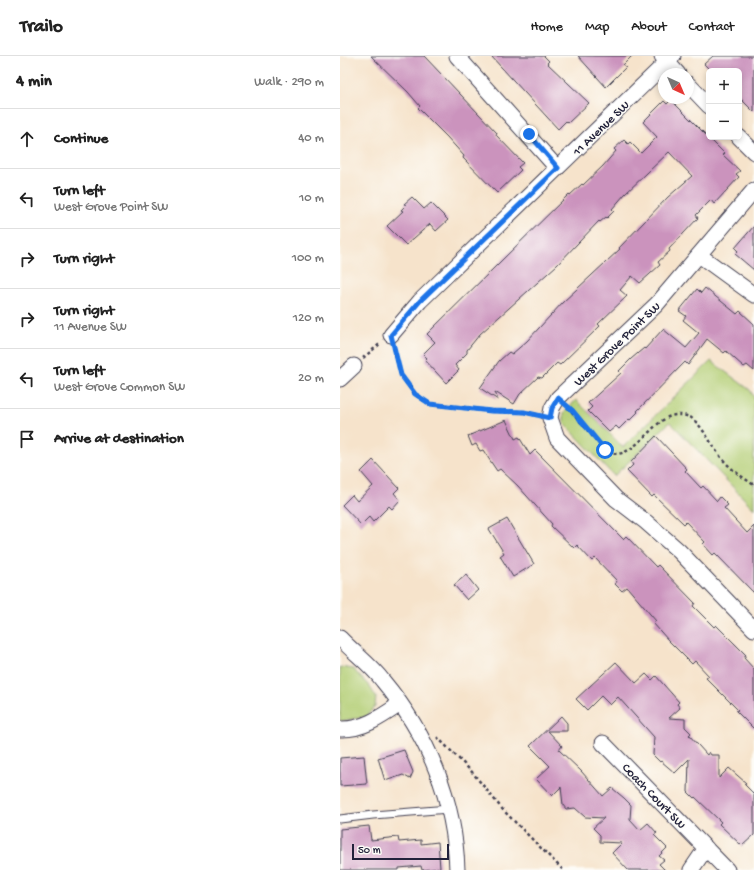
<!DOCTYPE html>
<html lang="en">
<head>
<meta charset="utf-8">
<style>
	:root { --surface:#fff; --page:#f2f2f2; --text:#222; --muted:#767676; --line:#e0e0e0 }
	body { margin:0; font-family:"Gochi Hand",sans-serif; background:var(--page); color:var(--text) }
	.controls { position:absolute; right:12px; top:12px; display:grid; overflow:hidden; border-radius:6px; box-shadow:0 2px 6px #0003 }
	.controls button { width:36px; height:36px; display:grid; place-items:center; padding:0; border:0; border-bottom:1px solid var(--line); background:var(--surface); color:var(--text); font:20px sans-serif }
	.compass { position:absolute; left:318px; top:12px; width:36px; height:36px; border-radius:50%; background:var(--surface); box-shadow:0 2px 6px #0003; rotate:136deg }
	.scale { position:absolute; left:12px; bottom:10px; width:97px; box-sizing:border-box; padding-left:4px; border:2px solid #22223b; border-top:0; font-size:11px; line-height:14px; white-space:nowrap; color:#22223b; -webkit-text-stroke:3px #fdfcf7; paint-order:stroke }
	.stop { position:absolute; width:12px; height:12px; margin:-9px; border:3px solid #1a73e8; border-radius:50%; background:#fff }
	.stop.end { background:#1a73e8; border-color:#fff; box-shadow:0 1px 4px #0008 }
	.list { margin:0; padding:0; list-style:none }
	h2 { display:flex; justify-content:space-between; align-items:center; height:52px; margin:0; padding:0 16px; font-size:17px }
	h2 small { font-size:13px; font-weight:400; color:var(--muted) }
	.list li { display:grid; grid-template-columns:26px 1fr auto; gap:12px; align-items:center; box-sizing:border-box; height:60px; padding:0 16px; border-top:1px solid var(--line) }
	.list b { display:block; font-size:15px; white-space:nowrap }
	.list p { margin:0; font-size:13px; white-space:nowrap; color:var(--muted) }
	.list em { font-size:13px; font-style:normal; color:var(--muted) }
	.icon { flex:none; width:22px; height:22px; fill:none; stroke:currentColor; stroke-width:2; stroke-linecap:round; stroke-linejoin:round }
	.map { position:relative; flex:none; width:414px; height:814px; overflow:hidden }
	header { display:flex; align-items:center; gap:24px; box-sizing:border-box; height:56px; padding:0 20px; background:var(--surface); border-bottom:1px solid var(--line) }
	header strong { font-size:19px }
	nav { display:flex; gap:22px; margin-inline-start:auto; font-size:14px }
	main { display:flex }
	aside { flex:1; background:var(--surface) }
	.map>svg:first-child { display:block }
</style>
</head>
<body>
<header>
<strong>Trailo</strong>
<nav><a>Home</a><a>Map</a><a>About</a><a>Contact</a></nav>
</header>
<main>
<aside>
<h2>4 min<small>Walk · 290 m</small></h2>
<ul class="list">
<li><svg class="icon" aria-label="ahead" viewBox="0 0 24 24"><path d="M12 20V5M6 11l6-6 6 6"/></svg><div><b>Continue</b></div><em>40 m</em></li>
<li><svg class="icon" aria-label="left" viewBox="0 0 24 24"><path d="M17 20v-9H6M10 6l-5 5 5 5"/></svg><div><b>Turn left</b><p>West Grove Point SW</p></div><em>10 m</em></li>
<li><svg class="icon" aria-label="right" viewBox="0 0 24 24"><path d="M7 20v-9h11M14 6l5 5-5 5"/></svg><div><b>Turn right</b></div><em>100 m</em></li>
<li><svg class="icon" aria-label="right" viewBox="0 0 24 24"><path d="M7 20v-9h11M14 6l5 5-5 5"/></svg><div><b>Turn right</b><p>11 Avenue SW</p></div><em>120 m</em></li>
<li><svg class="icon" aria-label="left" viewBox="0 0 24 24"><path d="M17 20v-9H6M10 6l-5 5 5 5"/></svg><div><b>Turn left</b><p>West Grove Common SW</p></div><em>20 m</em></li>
<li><svg class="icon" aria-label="arrive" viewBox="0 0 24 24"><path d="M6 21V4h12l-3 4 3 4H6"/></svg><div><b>Arrive at destination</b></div></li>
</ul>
</aside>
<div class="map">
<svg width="414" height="814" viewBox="0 0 414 814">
	<rect width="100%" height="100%" fill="#fdfcf7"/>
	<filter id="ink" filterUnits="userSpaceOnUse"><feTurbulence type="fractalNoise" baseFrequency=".025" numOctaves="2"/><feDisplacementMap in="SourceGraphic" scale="8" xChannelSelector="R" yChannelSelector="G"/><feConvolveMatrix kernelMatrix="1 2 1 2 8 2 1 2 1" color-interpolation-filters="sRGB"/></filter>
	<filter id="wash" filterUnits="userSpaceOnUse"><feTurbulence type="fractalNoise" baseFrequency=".012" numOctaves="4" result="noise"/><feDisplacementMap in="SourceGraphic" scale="16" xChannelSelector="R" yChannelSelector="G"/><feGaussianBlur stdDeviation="0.9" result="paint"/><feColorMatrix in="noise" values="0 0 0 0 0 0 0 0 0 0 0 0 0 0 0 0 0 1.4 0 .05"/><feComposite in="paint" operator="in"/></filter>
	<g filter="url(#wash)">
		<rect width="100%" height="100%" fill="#f6e3cb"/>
		<g fill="#b3ce74" stroke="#6a7858">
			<polygon points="371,305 410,334 414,341 414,453 330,366 274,420 224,367 224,357 236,344 283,391"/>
			<polygon points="0,611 13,613 30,631 36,641 35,651 25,661 0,665"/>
		</g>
		<g id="blocks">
			<g fill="#cb93bd">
				<polygon points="31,0 84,0 157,77 156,79 183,107 178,111 181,114 157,137 123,102 124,100 107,81 78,52 80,50 68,36"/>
				<polygon points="151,0 204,0 209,5 207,7 249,47 228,67 226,65 218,73"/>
				<polygon points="238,0 292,0 283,9 286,11 266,31"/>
				<polygon points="373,0 414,0 414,56 399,41 399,15 371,15 364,8"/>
				<polygon points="331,44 385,98 383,99 400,115 396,118 399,121 374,148 371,144 356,159 358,162 329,193 330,195 318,206 320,209 300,227 292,220 280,234 287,240 258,268 260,270 220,309 217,307 202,322 198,321 180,338 174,348 155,336 158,344 140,332 159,305 169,296 172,298 187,285 223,246 280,193 279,192 328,141 352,120 329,96 285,138 272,153 274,155 267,162 266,161 260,166 259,165 217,209 140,278 127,294 127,297 115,309 119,314 106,327 85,304 87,302 83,298 95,286 87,278 229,138 230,139 242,128 243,129 263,110 276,95 274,93 284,84 288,88 290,86 301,97 317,81 303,66 324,45 327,48"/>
				<polygon points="72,141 84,153 91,147 108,164 96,175 90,168 66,189 47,170 63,155 61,154 66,149 64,148"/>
				<polygon points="414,170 414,214 395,198 398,195 395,192"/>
				<polygon points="365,232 397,258 400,255 414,268 414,315 407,309 404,311 386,295 384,297 367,283 348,309 345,306 297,355 298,356 290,364 289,363 279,373 276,370 269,376 248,355 252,351 248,347 281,317 279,315 291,303 304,292 305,293 323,273 346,292 359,277 343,264 346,260 339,255 357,233 361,237"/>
				<polygon points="166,364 175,383 179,381 190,399 195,394 283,483 286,480 316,511 318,509 355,547 353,550 374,571 376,569 406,599 404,602 414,613 414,673 396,655 398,654 366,622 369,620 355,605 352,608 328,584 313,567 316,565 287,531 282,535 275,528 277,525 255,502 252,505 237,489 234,492 211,470 212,468 178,430 160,413 157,415 143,394 140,395 136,388 132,390 128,380"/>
				<polygon points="316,380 347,413 345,415 361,432 363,430 377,445 380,441 388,449 384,452 407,477 414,470 414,537 375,497 373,499 363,488 365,486 346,466 344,468 314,439 312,441 287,415 293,409 291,406"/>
				<polygon points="33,404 59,432 54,437 60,444 52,453 49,450 33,466 29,461 21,469 2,449 12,439 17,445 33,430 21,416"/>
				<polygon points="167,463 194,508 173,521 160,500 164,497 149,473"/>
				<polygon points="126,519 138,534 127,544 114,529"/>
				<polygon points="276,606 296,627 306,618 312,624 316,620 339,646 337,648 340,652 329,662 345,663 345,671 351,677 349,679 367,699 369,696 371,699 379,699 379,722 389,712 406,727 404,728 414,738 414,779 402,790 379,768 381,766 355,741 354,742 348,736 349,703 335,717 321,705 320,706 313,699 314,681 278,641 270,649 261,640 247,654 236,643"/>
				<polygon points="221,660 227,667 227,675 208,675 222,690 219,694 241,715 263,740 272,732 284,742 291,749 290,763 300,774 308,767 317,777 314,779 327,792 319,800 324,804 319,808 325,814 288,814 272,797 282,787 260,786 260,779 253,772 264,762 245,761 235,752 226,753 223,749 221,731 212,740 196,723 210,710 190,690"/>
				<polygon points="64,694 73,716 70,723 63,719 45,725 38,702"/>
				<polygon points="24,700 27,728 0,730 0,702"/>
				<polygon points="29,770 31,784 58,781 59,786 81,784 81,788 98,786 100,812 82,814 81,810 59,812 59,814 0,814 0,773"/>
			</g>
		</g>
	</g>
	<g filter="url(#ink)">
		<use href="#blocks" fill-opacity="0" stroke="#423f51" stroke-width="1"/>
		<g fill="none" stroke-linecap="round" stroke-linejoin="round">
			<g stroke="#423f51" stroke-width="9">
				<polyline id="lane" points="0,763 33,759 109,753"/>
			</g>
			<g stroke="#423f51" stroke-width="17">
				<g id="street">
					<polyline points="117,0 217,112"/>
					<polyline points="322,0 338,18"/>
					<polyline points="348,28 369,50"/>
					<polyline points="399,81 414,96"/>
					<polyline points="414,134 317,248 218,342 212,352 210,362 217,382 276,443 306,466 339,495 414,573"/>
					<polyline points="359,199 414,239"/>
					<polyline points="51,279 80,245 333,0"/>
					<polyline points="0,323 14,310"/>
					<path d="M0,582C14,597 31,609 43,625C88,679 115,744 117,814"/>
					<path d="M0,673C23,674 41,661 60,648"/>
					<polyline points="263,687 387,814"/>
					<polyline points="351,814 366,792"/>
				</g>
			</g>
			<g stroke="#423f51" stroke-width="2.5" stroke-dasharray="3 3" stroke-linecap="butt">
				<polyline points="54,292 61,319 75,338 90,348 151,355 184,356 197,359"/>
				<polyline points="23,302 41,287"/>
				<path d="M228,351L265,394C290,411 310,366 331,360C337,358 344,359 350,361C363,370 370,387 380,400C389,412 402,421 414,429"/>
				<polyline points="97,681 132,716 163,754 223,814"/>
			</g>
			<use href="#lane" stroke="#fff" stroke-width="7"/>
			<use href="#street" stroke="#fff" stroke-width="15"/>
		</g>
	</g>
	<g fill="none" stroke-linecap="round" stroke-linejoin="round" filter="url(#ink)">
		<polyline stroke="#1a73e8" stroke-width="5" points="189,78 218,112 80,245 51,279 61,319 75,338 90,348 151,355 184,356 210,362 212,352 218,342 233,355 265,394"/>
	</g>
	<g text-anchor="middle" stroke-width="3" stroke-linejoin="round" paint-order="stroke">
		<g font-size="13" fill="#22223b" stroke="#fdfcf7">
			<text transform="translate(260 71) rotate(-44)" y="5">11 Avenue SW</text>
			<text transform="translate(276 287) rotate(-44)" y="5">West Grove Point SW</text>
			<text transform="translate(315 739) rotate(46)" y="5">Coach Court SW</text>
		</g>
	</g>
</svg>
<div class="controls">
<button>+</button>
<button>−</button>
</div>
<svg class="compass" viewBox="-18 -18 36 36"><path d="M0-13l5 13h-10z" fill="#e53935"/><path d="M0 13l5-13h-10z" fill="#767676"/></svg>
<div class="scale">50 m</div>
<div class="stop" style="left:265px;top:394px"></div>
<div class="stop end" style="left:189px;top:78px"></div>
</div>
</main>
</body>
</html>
